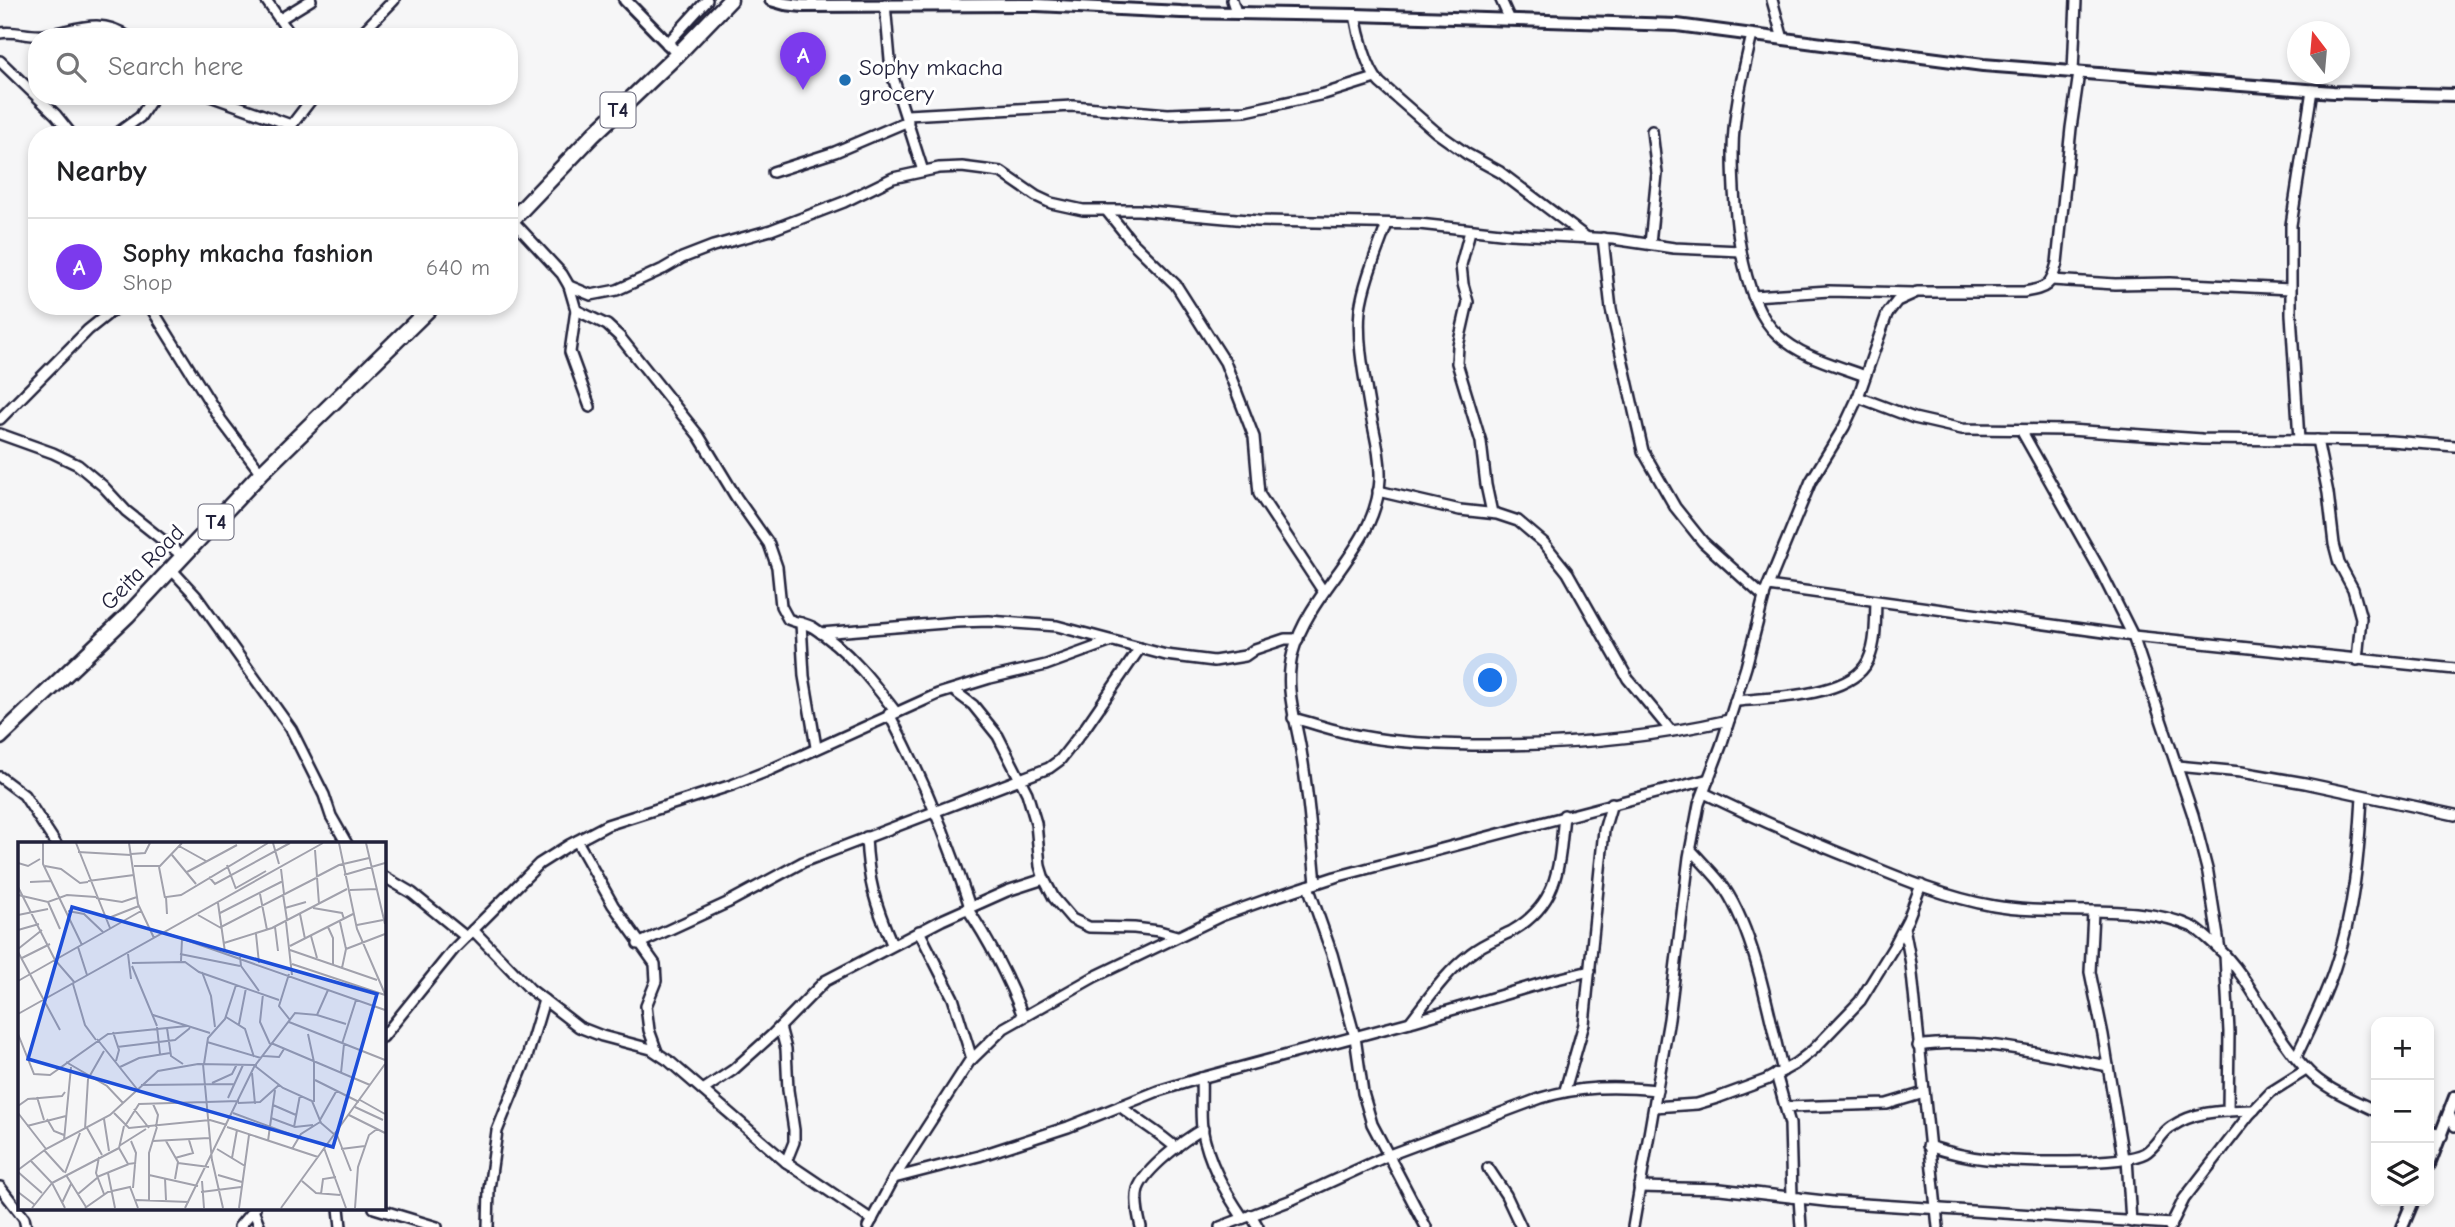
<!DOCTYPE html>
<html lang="en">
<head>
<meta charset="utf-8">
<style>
	:root { --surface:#fff; --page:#f6f6f6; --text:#202124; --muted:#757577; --line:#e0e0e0; --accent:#7c3aed }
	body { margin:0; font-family:"Comic Neue",sans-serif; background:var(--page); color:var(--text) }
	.controls { position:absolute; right:21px; bottom:21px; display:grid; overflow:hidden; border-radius:14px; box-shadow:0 4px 10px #0003 }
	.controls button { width:63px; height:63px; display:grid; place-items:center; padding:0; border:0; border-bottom:2px solid var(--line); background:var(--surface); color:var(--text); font:35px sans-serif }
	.compass { position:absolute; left:2287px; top:21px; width:63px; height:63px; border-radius:50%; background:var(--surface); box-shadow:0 4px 10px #0003; rotate:344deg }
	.you { position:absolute; left:1491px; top:681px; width:24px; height:24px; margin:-18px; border:5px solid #fff; border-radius:50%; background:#1a73e8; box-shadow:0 0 0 10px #1a73e833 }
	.badge { display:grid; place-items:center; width:46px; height:46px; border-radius:50%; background:var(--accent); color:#fff; font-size:23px; font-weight:700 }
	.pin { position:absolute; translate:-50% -58px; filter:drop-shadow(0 2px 4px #0008) }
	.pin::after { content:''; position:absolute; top:37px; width:24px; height:21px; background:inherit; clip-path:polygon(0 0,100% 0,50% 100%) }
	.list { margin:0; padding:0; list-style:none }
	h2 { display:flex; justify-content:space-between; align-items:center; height:91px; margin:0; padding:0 28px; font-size:30px }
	h2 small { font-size:23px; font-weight:400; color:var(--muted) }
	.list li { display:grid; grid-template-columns:46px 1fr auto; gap:21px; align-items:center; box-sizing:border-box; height:98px; padding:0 28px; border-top:2px solid var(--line) }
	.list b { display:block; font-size:26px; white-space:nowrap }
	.list p { margin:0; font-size:23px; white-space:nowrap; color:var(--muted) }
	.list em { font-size:23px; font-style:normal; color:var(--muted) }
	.icon { flex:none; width:38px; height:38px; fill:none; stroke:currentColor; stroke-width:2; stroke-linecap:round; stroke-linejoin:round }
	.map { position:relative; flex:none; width:2455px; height:1227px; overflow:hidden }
	.search { position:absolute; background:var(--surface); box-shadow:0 4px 10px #0003; left:28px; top:28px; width:490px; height:77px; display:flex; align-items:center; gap:18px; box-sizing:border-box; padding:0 24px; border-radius:28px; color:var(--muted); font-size:26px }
	.panel { position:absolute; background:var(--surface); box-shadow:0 4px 10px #0003; left:28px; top:126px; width:490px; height:189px; border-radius:28px }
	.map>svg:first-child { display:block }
</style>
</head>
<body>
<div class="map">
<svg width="2455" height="1227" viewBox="0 0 2455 1227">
	<rect width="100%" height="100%" fill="#f6f6f7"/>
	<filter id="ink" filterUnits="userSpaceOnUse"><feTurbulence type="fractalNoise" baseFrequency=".0143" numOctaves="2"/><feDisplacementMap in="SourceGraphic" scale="14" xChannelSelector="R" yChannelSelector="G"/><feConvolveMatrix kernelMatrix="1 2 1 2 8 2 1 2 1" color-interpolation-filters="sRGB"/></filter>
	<g filter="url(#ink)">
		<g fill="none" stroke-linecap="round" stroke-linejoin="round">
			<g stroke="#22223b" stroke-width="14">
				<g id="minor">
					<polyline points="266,0 292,37"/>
					<polyline points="1232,0 1236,12"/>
					<polyline points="1501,0 1510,20"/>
					<polyline points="1772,0 1783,39"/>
					<polyline points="885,4 891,71 923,171"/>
					<path d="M1355,15C1358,33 1367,70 1380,83L1436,132L1467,154L1500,172L1586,237"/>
					<polyline points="280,19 311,0"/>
					<path d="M0,33C15,30 29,37 44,35C74,31 100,16 128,37"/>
					<path d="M1752,35C1743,73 1733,113 1733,151C1733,202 1738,299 1778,335C1801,357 1836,365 1865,376"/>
					<polyline points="358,37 394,0"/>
					<polyline points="667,44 707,0"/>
					<polyline points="0,61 56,115 72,135"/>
					<polyline points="2073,72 2076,0"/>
					<polyline points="210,96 291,125"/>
					<polyline points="907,115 1073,106 1168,114 1246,111 1324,94 1375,78"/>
					<polyline points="115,135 140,117 154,96"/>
					<polyline points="284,135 314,96"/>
					<polyline points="773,172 835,152 908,121"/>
					<polyline points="1106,210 1131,241 1176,285 1225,362 1254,437 1259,494 1323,591"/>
					<polyline points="512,220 562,274 569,286 576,310 570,352 590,407"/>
					<polyline points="1470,231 1461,265 1463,284 1468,302 1458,346 1457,363 1481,442 1486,485 1492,513"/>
					<polyline points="1603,238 1611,309 1643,451 1675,507 1703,542 1764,597"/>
					<polyline points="1650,244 1657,174 1652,131"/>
					<polyline points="2052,280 2115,284 2170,283 2290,289"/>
					<polyline points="569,286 591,295 617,290 663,269 682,258 713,246 771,230 844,202 893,178 939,168 962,167 1001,172 1036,196 1051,203 1083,210 1138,210 1258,221 1419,224 1510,234 1613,239 1674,248 1741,251"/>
					<polyline points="1753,296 1829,291 1912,293"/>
					<polyline points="150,306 221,420 261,473"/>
					<path d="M576,310L607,325L620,337L699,436L736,497L769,544L777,567L781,606L788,619C797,623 806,623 814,628C847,649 872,681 895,711"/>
					<polyline points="1858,397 1914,418 1962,429 2069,430 2202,439 2390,441 2455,446"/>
					<polyline points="0,419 88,330 118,306"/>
					<polyline points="2021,430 2100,570 2133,636 2193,815 2208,873 2220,950"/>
					<polyline points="0,434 53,453 78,465 103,486 126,511 184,557"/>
					<polyline points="2299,440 2291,314 2291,225 2312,90"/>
					<polyline points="2317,440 2328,493 2334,544 2339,563 2353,589 2361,618 2357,660"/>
					<polyline points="1378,491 1460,510 1497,514 1518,521 1544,543 1568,573 1628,679 1671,731"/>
					<polyline points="172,570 196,596 291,729 324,795 331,816 347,844"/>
					<polyline points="1768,586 2133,636 2455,669"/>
					<polyline points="801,623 804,676 816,747"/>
					<polyline points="821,633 957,622 989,621 1057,626 1166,655 1214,661 1245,656 1255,649 1285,639 1298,639"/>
					<polyline points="953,690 973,705 998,736 1027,793 1036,823 1040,866 1044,879 1054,898 1072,919 1089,927 1134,928 1159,931 1177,936"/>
					<path d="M1735,701C1769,698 1844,697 1865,666C1877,648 1875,623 1876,602"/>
					<path d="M889,714C922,776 949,841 970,907"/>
					<path d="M1293,718C1316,724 1338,732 1361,736C1398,743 1436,744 1473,745C1559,746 1646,739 1729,720"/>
					<polyline points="2177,766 2241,772 2305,783 2455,815"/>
					<polyline points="0,777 24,795 56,844"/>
					<path d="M1704,793C1755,818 1806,840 1859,861C1902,879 1948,898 1994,906C2055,917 2137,901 2193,927C2200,931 2208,939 2214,944C2254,980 2270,1033 2308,1071C2325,1089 2354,1100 2376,1111"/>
					<path d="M866,837C868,881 875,904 892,944"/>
					<polyline points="577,841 613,905 655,964 656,981 646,1006 649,1030 657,1052"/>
					<path d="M1691,850C1700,860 1711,871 1720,882C1755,928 1768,1014 1783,1071"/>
					<polyline points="383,876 412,893 466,937"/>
					<path d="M1316,883C1312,841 1309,799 1302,757C1297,721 1283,689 1293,652C1310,589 1377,547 1380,479C1381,454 1373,429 1369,405C1364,375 1357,341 1360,310C1364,281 1377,252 1387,224"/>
					<polyline points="1308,886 1332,954 1355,1037 1363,1093 1372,1124 1426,1227"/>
					<path d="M967,908C990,942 1008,978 1023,1016"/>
					<polyline points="2093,912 2090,972 2103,1035 2123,1158"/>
					<polyline points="1904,927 1911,964 1938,1227"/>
					<polyline points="473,930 530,989 579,1027 602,1036 651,1049 669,1061 786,1162 872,1220"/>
					<polyline points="919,931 953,998 972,1059"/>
					<polyline points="638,944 727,903 803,862 1049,768 1060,760 1085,728 1140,648"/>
					<polyline points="2225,955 2229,1032 2228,1111"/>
					<path d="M1410,1022C1428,999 1446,972 1470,954C1482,944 1498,938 1512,931C1560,903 1559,864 1564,815"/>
					<polyline points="780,1027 786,1049 788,1090 794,1130 794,1142 786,1162"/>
					<polyline points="383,1037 454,949 539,864 569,845 607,825 732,785 770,770 938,694 990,678 1046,665 1112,641"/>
					<path d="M1918,1046C1980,1036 2046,1055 2108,1066"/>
					<path d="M2296,1057C2310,1027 2325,998 2335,967C2354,913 2359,853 2362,796"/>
					<polyline points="1776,1074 1790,1124 1792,1197"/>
					<path d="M1201,1078C1202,1094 1200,1112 1202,1128C1208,1162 1224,1190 1243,1218"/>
					<polyline points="703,1090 733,1070 772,1035 825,981 942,920 1007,891 1044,879"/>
					<polyline points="1565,1090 1584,1024 1604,830 1612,803"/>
					<path d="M1120,1106C1138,1121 1159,1132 1176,1148"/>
					<polyline points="1654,1107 1697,1104 1717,1098 1766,1080 1795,1064 1813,1050 1860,1001 1893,948 1908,919 1921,885"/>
					<polyline points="1786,1107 1887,1104 1924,1093"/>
					<polyline points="2449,1114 2455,1126"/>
					<polyline points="2429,1131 2442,1136"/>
					<path d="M1928,1146C1947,1152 1966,1157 1986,1159C2016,1162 2121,1166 2145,1153C2156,1147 2161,1133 2171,1127C2196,1110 2225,1111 2254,1110"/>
					<polyline points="2127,1158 2131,1222"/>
					<polyline points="1488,1168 1506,1195 1521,1227"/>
					<polyline points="894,1178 979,1156 1068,1127 1158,1091 1201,1078 1414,1021 1553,980 1590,971"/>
					<polyline points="0,1187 24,1218 26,1227"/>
					<polyline points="1639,1187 1720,1189 1833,1202 2172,1224"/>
					<polyline points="1799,1198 1801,1227"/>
					<polyline points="339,1208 341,1227"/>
					<polyline points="374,1208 437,1227"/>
					<polyline points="253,1210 260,1227"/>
					<polyline points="1251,1215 1258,1227"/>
					<polyline points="239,1227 255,1208"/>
					<polyline points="488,1227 489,1189 497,1131 527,1057 544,1000"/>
					<polyline points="868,1227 894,1178 969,1062 1004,1028 1094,977 1221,916 1271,898 1335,877 1709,779"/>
					<path d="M1141,1227C1138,1215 1135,1200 1138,1189C1145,1169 1185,1139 1203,1129"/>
					<path d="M1220,1227L1289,1201L1389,1155L1541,1098C1580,1086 1616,1086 1657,1090"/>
					<path d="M1633,1227L1669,1019L1689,857L1699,804L1721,746L1746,667L1765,593L1811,481L1844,427L1858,397L1887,314L1897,301L1917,292H2024C2047,288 2051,286 2057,263L2071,128L2079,73"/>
					<polyline points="2170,1227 2184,1199 2249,1115 2271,1092 2306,1070"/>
				</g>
			</g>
			<g stroke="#22223b" stroke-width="16">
				<g id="tertiary">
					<polyline points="625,0 678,54"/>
					<polyline points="771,0 785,4 803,6 1037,5 1181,12 1355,15 1677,25 1983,65 2333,92 2455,95"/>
					<polyline points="2429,1165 2455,1097"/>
					<polyline points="2402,1227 2413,1201"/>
				</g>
			</g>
			<g stroke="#22223b" stroke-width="19">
				<g id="trunk">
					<polyline points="509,223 593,135 678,54 730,0"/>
					<polyline points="0,737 128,615 261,473 432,306"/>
				</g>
			</g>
			<use href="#minor" stroke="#fff" stroke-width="9"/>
			<use href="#tertiary" stroke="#fff" stroke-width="10"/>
			<use href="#trunk" stroke="#fff" stroke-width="14"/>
		</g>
	</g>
	<circle fill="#1f6fb2" stroke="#fff" stroke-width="2.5" cx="845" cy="80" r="7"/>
	<g text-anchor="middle" stroke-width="6" stroke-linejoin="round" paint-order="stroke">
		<g fill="#fff" stroke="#646476" stroke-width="2">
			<rect x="600.5" y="92.5" width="35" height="35" rx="5"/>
			<rect x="198.5" y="504.5" width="35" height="35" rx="5"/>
		</g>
		<g font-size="21" font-weight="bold" fill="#22223b">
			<text x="618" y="117">T4</text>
			<text x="216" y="529">T4</text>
		</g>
		<g font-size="23" fill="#22223b" stroke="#fff" text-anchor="start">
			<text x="859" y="75">Sophy mkacha<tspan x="859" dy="26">grocery</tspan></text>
		</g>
		<g font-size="23" fill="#22223b" stroke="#fff">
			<text transform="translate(142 567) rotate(-46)" y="8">Geita Road</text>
		</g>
	</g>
	<g transform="translate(18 842)">
		<rect width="368" height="368" fill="#f6f6f7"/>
		<path fill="none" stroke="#a1a1ac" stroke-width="2" d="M25,1V22L64,103M58,1L92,86M111,1L120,62L136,96M255,1L261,22M321,1L339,87L367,152M348,1L367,82M161,4L188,19M297,8L301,62M60,10L113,13M113,12L127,11L132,1M154,13L178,42M0,21L10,24L22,17M209,23L218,47M27,24L43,27L62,41L70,40M116,24H142L164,1M141,25L147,56M263,27L266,52M169,30L219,3M326,33L367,21M191,35L197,42L272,1M298,35L321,23L351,16M70,39L116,33M12,40L33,39M0,45L37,118L57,141M218,46L248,29M332,48L359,47M242,52L249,88M265,52L269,78M0,53L30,60L49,53L78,55M78,56L104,60L119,55M30,60L42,87M200,61L207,110M267,66L288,60M295,66L324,71L326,77M50,69L66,72L85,90M202,71L265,39M149,72L148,55L163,53L250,1M282,72L287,97M0,73L30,67M180,73L203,86M88,77L121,64M268,80L274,133M322,80L328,107L324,126M339,83L365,78M203,85L298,36M257,85L260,109M310,85L315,96V122M0,88L21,82M148,91L367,168M238,92L241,121M293,94L299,116M206,101L254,86L329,47M272,104L335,72M60,105L69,133M0,107L24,88M328,107L367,92M272,108L359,138M0,110L42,188M110,112L113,137M162,112L222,124M222,115L223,124L241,149M4,116L32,102M163,119L164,97M114,121L167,120L181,130L261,158M274,122L367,153M114,124L139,184M184,130L193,154L197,185M271,132L261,164L272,178M0,139L123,69M55,142L67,183L78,198M245,152L242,180L252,202M0,172L305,1M135,173L192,191M299,173L328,182M208,175L227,187L236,215M271,180L367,218M221,182L228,146M139,185L142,212M149,186L153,214L165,222M95,190L101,208L98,219M0,192L16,232L32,233L90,192L169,184M290,192L296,220V260M79,197L119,247M189,200L243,216M253,201L352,243M324,202L338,158M99,205L157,198L172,186M245,214L261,215L266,207M48,220L89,244L105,261M185,222L194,319M186,222L190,196L207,177L218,143M237,224L265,246L294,259L303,281L317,293M102,225L121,216L152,211M234,231L237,262M323,231L326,202M70,237L86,209M297,238L341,260M194,241L214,232L219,222M123,243L217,242M19,255L26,278M210,256L225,223M342,258L367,272M220,261L242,260L261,243M135,262L140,273L138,285M255,263L278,273M0,264L10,257L44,254L47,250M337,265L365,278M116,267L131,286M0,271L28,307M96,271L111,286L192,278L209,283M215,271L280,295M331,273L367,291M253,276L277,285L295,283M29,277L36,289L46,293M86,277L91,309M302,278L319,248M9,284L48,274M106,284L101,306L110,322L118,321M107,284L121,262L221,259M209,285L300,315M276,285L282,253M69,286L84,313M67,287L70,237M319,293L333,329M46,298L53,225M113,299L118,311L115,346M135,299L191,296M148,299L160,320L157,337M250,299L257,248M101,304L128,287M306,306L328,366M199,307L227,324M274,307L283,292L302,280M323,307L347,304M26,308L46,330M81,315L78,331L86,352M157,316L175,311L171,298M214,316L219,288M194,318L205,366M13,319L34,341L47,366M160,321L191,325M0,328L28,307L92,273L140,229L180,222L239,223M0,330L24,351M47,331L62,291M90,331L97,366M48,333L68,365M131,333L180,344M200,333L224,340M79,335L111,322M147,336L148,358M184,339L186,366M284,339L298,351L322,353M34,341L101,306M0,350L17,363M183,350L223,345M60,352L79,336M303,352L305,337L318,335M118,358L171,360M131,358V311L139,285M44,361L53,342M14,366L34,341M67,366L90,350L112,345L120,366M167,366L236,225L277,171L299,173L310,148M221,366L231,293M263,366L367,222M337,366L340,325L351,293L359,287"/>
		<path fill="#1d4ed8" fill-opacity="0.15" stroke="#1d4ed8" stroke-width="3.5" d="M54,65L359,152L315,305L10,217Z"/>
		<rect width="368" height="368" fill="none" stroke="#22223b" stroke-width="3.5"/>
	</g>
</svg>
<div class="controls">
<button>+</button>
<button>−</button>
<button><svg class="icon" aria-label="layers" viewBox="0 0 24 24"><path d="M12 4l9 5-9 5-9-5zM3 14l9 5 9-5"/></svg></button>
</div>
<svg class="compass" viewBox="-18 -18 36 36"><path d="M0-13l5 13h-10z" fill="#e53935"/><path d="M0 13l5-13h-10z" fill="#757577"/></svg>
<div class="you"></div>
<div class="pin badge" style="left:803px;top:90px">A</div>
<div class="search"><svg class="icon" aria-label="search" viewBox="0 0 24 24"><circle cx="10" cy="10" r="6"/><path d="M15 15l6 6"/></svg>Search here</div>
<section class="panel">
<h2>Nearby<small></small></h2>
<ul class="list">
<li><span class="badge">A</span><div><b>Sophy mkacha fashion</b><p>Shop</p></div><em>640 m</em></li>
</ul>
</section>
</div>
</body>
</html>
